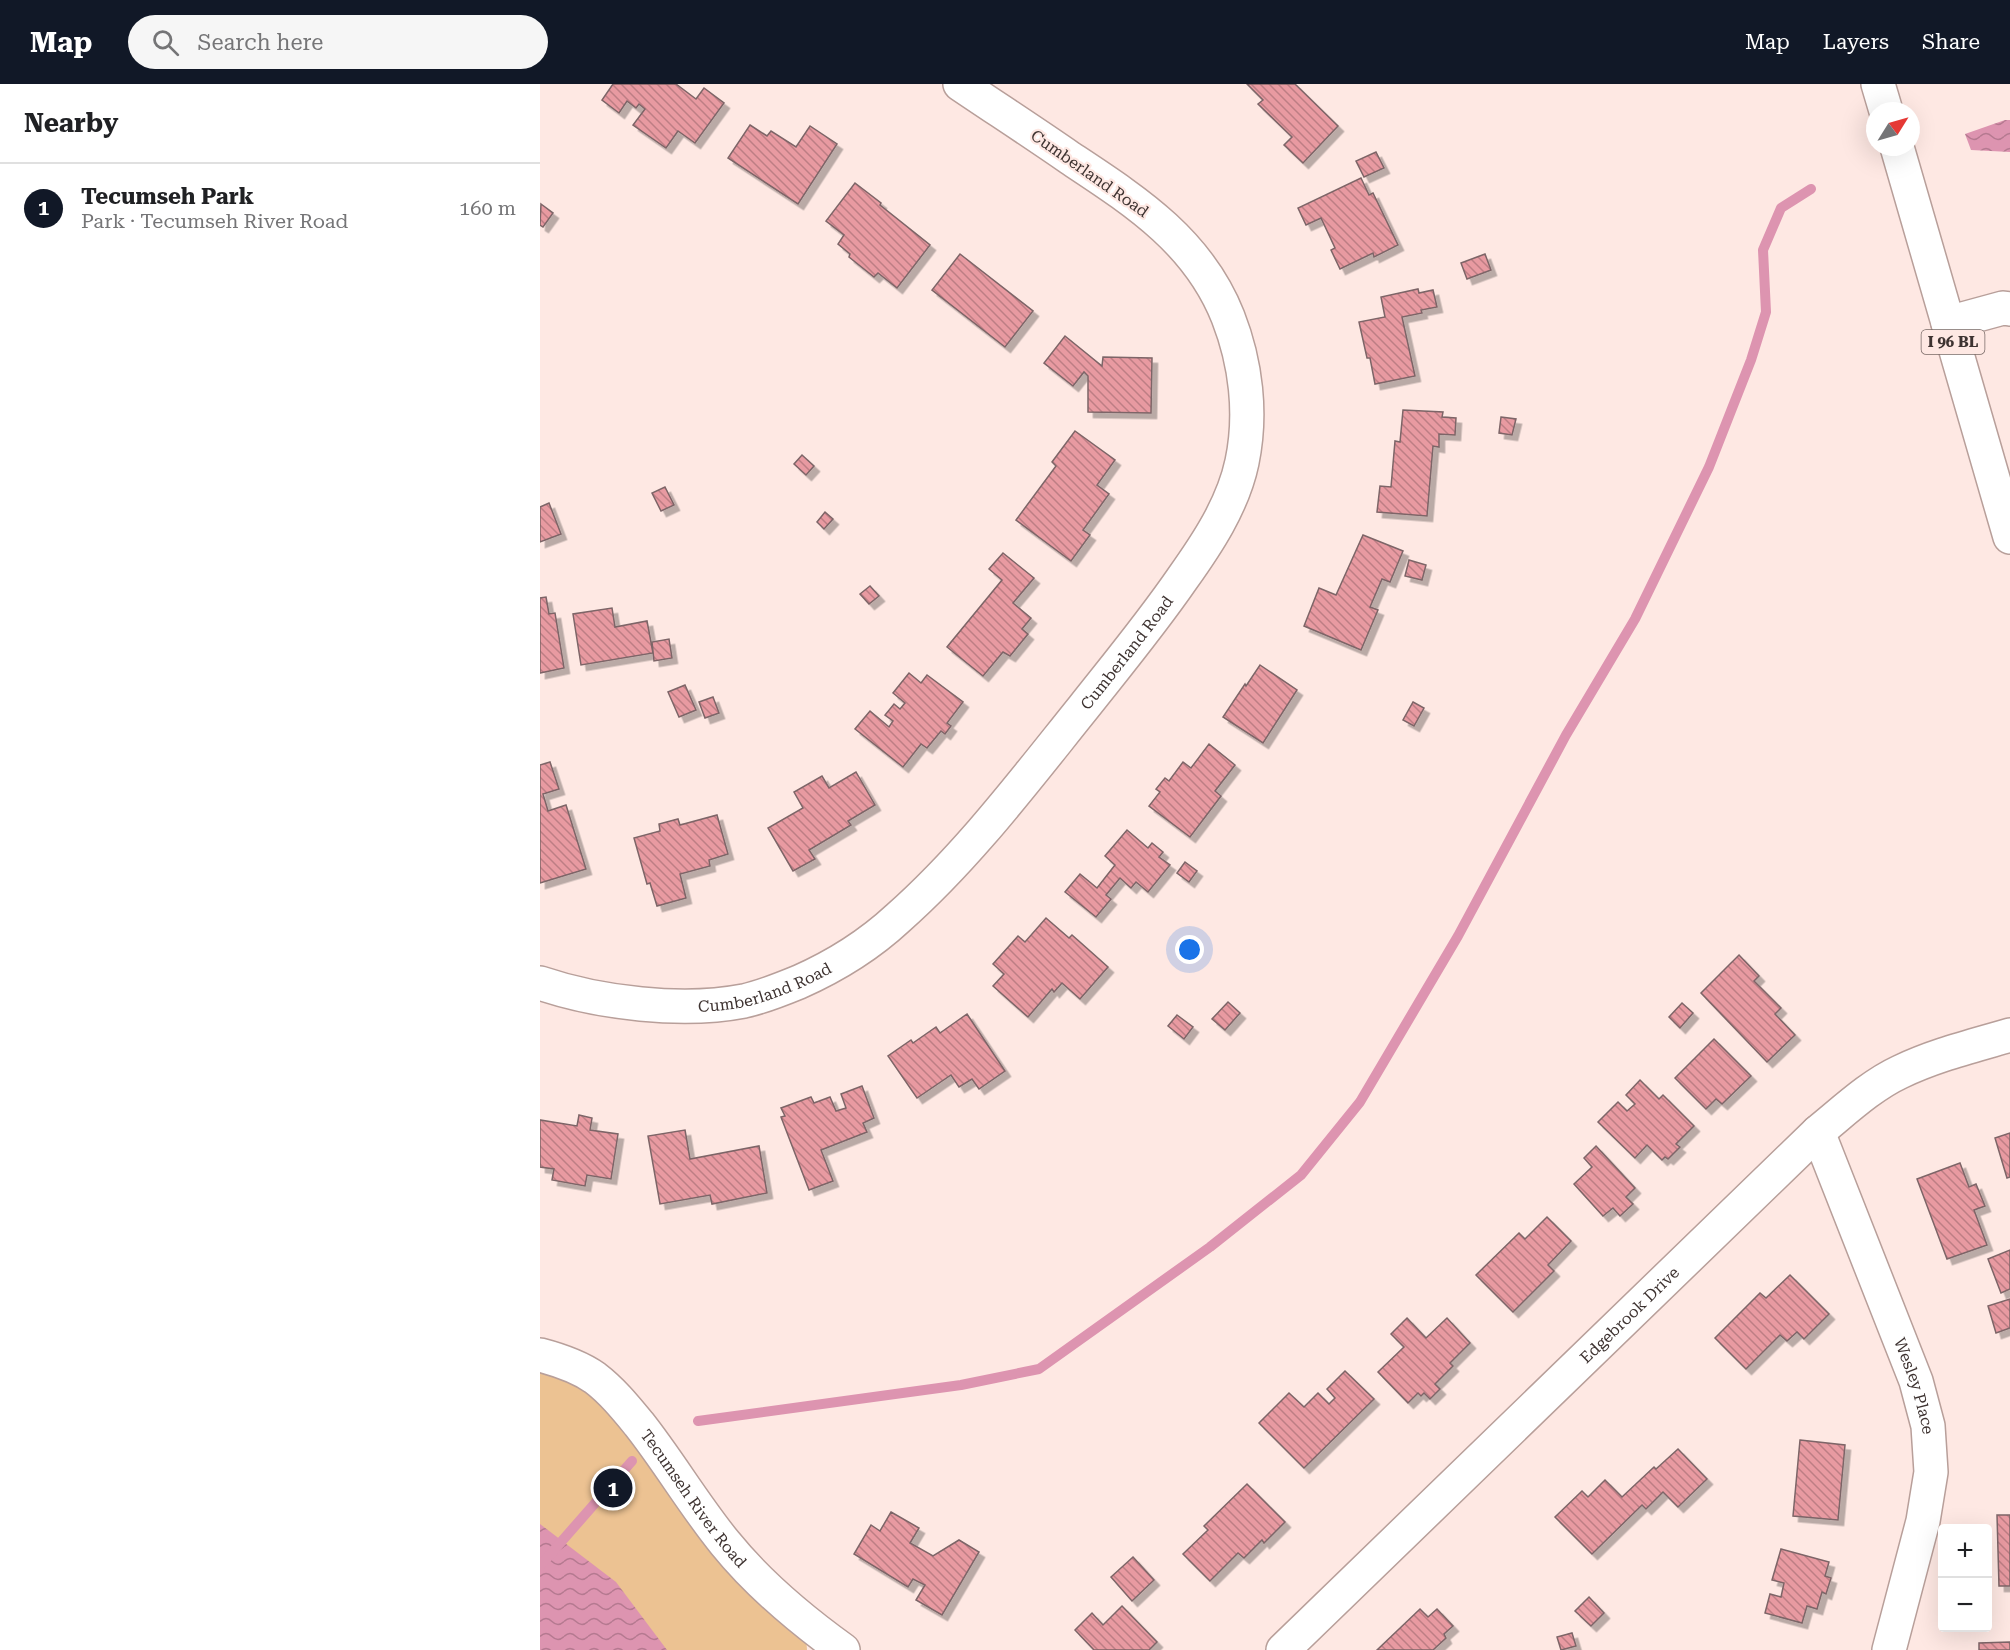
<!DOCTYPE html>
<html lang="en">
<head>
<meta charset="utf-8">
<style>
	:root { --surface:#fff; --page:#f6f6f6; --text:#202124; --muted:#757577; --line:#e0e0e0; --accent:#111827 }
	body { margin:0; font-family:"Roboto Serif",serif; background:var(--page); color:var(--text) }
	.controls { position:absolute; right:18px; bottom:18px; display:grid; overflow:hidden; border-radius:6px; box-shadow:0 6px 24px #0002 }
	.controls button { width:54px; height:54px; display:grid; place-items:center; padding:0; border:0; border-bottom:2px solid var(--line); background:var(--surface); color:var(--text); font:30px sans-serif }
	.compass { position:absolute; left:1326px; top:18px; width:54px; height:54px; border-radius:50%; background:var(--surface); box-shadow:0 6px 24px #0002; rotate:53deg }
	.you { position:absolute; left:650px; top:866px; width:21px; height:21px; margin:-15px; border:4px solid #fff; border-radius:50%; background:#1a73e8; box-shadow:0 0 0 9px #1a73e833 }
	.badge { display:grid; place-items:center; width:39px; height:39px; border-radius:50%; background:var(--accent); color:#fff; font-size:20px; font-weight:700 }
	.pin { position:absolute; translate:-50% -50%; border:3px solid #fff; box-shadow:0 2px 6px #0006 }
	.list { margin:0; padding:0; list-style:none }
	h2 { display:flex; justify-content:space-between; align-items:center; height:78px; margin:0; padding:0 24px; font-size:26px }
	h2 small { font-size:20px; font-weight:400; color:var(--muted) }
	.list li { display:grid; grid-template-columns:39px 1fr auto; gap:18px; align-items:center; box-sizing:border-box; height:90px; padding:0 24px; border-top:2px solid var(--line) }
	.list b { display:block; font-size:22px; white-space:nowrap }
	.list p { margin:0; font-size:20px; white-space:nowrap; color:var(--muted) }
	.list em { font-size:20px; font-style:normal; color:var(--muted) }
	.icon { flex:none; width:33px; height:33px; fill:none; stroke:currentColor; stroke-width:2; stroke-linecap:round; stroke-linejoin:round }
	.map { position:relative; flex:none; width:1470px; height:1566px; overflow:hidden }
	header { display:flex; align-items:center; gap:36px; box-sizing:border-box; height:84px; padding:0 30px; background:var(--accent); color:#fff }
	header strong { font-size:28px }
	nav { display:flex; gap:33px; margin-inline-start:auto; font-size:21px }
	.search { width:420px; height:54px; background:var(--page); display:flex; align-items:center; gap:15px; box-sizing:border-box; padding:0 21px; border-radius:33px; color:var(--muted); font-size:22px }
	main { display:flex }
	aside { flex:1; background:var(--surface) }
	.map>svg:first-child { display:block }
</style>
</head>
<body>
<header>
<strong>Map</strong>
<div class="search"><svg class="icon" aria-label="search" viewBox="0 0 24 24"><circle cx="10" cy="10" r="6"/><path d="M15 15l6 6"/></svg>Search here</div>
<nav><a>Map</a><a>Layers</a><a>Share</a></nav>
</header>
<main>
<aside>
<h2>Nearby<small></small></h2>
<ul class="list">
<li><span class="badge">1</span><div><b>Tecumseh Park</b><p>Park · Tecumseh River Road</p></div><em>160 m</em></li>
</ul>
</aside>
<div class="map">
<svg width="1470" height="1566" viewBox="0 0 1470 1566">
	<defs>
		<pattern id="water-waves" width="16" height="10" patternUnits="userSpaceOnUse" patternTransform="scale(1.5)"><rect width="16" height="10" fill="#dd94b0"/><path d="M0 5q4-4 8 0t8 0" fill="none" stroke="#b57990"/></pattern>
		<pattern id="building-back-hatch" width="6" height="6" patternUnits="userSpaceOnUse" patternTransform="scale(1.5)"><rect width="6" height="6" fill="#e89aa1"/><path d="M-1 5l2 2M0 0l6 6M5-1l2 2" fill="none" stroke="#bd7e84"/></pattern>
		<filter id="shadow"><feDropShadow dx="5.5" dy="5.5" stdDeviation="0" flood-color="#0004"/></filter>
	</defs>
	<rect width="100%" height="100%" fill="#fee8e3"/>
	<polygon fill="#ecc292" points="0,1271 26,1278 265,1538 267,1566 0,1566"/>
	<g fill="url(#water-waves)">
		<polygon points="1465,36 1470,36 1470,68 1431,66 1425,50"/>
		<polygon points="0,1440 76,1498 127,1566 0,1566"/>
	</g>
	<g fill="none" stroke-linecap="round" stroke-linejoin="round">
		<g stroke="#dd94b0" stroke-width="10">
			<polyline points="158,1337 421,1301 499,1285 670,1163 761,1091 820,1018 918,852 1026,651 1095,535 1169,383 1211,276 1226,228 1223,166 1241,124 1271,105"/>
			<polyline points="0,1482 92,1377"/>
		</g>
	</g>
	<g fill="url(#building-back-hatch)" stroke="#7d6567" stroke-width="1.5" filter="url(#shadow)">
		<polygon points="73,0 136,0 156,15 164,4 184,19 155,59 138,47 126,64 93,41 105,25 99,20 96,24 87,17 79,29 62,16"/>
		<polygon points="707,0 755,0 798,42 763,79 744,61 752,53 718,20 723,16"/>
		<polygon points="210,41 227,52 231,47 256,63 270,42 297,60 258,120 188,74"/>
		<polygon points="836,68 844,84 824,93 816,77"/>
		<polygon points="821,94 829,111 833,109 858,161 834,173 833,169 800,185 791,166 795,164 781,134 766,141 758,124"/>
		<polygon points="315,99 341,119 340,121 390,161 357,204 338,189 334,193 309,173 310,170 298,160 304,151 286,137"/>
		<polygon points="1,120 13,129 3,143 0,141"/>
		<polygon points="420,170 493,227 465,263 392,206"/>
		<polygon points="945,170 951,186 927,195 921,179"/>
		<polygon points="878,205 879,209 893,206 897,223 881,226 882,229 862,233 875,292 835,300 830,274 827,274 819,238 845,233 841,213"/>
		<polygon points="525,252 562,282 563,273 612,274 611,329 548,328 548,292 544,288 533,302 504,279"/>
		<polygon points="863,326 903,328 902,333 916,334 915,351 899,350 899,363 893,362 887,432 837,428 840,402 851,403 855,357 860,358"/>
		<polygon points="961,333 976,335 972,351 959,349"/>
		<polygon points="535,347 575,376 557,401 569,410 543,446 550,451 531,477 476,436 516,382 512,378"/>
		<polygon points="262,371 274,382 266,391 254,380"/>
		<polygon points="125,403 134,421 121,427 112,409"/>
		<polygon points="9,419 21,450 0,458 0,423"/>
		<polygon points="285,428 293,435 284,445 277,438"/>
		<polygon points="823,451 863,467 850,498 842,495 830,523 838,526 821,566 764,542 779,504 796,511"/>
		<polygon points="463,469 494,494 473,519 491,534 482,545 488,550 470,572 463,568 443,592 407,563 462,496 449,485"/>
		<polygon points="869,476 886,481 882,496 865,492"/>
		<polygon points="330,502 339,512 329,520 320,510"/>
		<polygon points="6,513 9,530 15,529 24,584 0,589 0,514"/>
		<polygon points="72,524 75,543 107,537 113,569 41,581 33,530"/>
		<polygon points="129,555 132,574 114,577 112,558"/>
		<polygon points="720,581 757,606 723,659 683,633 705,600 706,602"/>
		<polygon points="369,589 381,599 387,591 423,618 407,639 411,642 405,650 401,647 387,664 381,660 363,683 315,645 330,627 349,643 353,637 345,631 354,620 360,625 365,619 353,609"/>
		<polygon points="145,601 156,626 139,633 128,608"/>
		<polygon points="173,613 179,629 165,634 159,618"/>
		<polygon points="873,618 884,624 874,642 863,636"/>
		<polygon points="669,660 695,681 675,707 681,712 650,753 609,722 620,708 616,705 625,694 629,697 643,678 651,684"/>
		<polygon points="10,678 19,705 3,710 8,727 26,721 46,785 0,799 0,681"/>
		<polygon points="316,688 335,721 308,737 311,741 269,766 275,775 253,787 228,744 263,724 254,708 282,692 289,704"/>
		<polygon points="177,731 188,770 169,776 170,782 140,790 146,814 117,822 110,799 107,800 94,754 120,747 119,740 138,735 140,741"/>
		<polygon points="587,746 608,764 612,759 623,768 619,773 630,781 608,808 596,798 591,804 580,794 566,811 571,815 556,833 525,808 540,790 557,804 575,781 565,772"/>
		<polygon points="645,778 657,787 649,798 637,789"/>
		<polygon points="506,834 529,854 532,851 568,883 540,915 522,899 514,908 512,905 488,933 453,902 464,890 453,880 478,852 485,858"/>
		<polygon points="1199,871 1219,892 1214,897 1241,924 1235,930 1255,951 1227,978 1161,909"/>
		<polygon points="688,918 700,929 685,946 672,935"/>
		<polygon points="1142,919 1153,929 1140,944 1129,933"/>
		<polygon points="427,930 465,987 439,1005 432,995 419,1003 411,991 377,1014 348,972 371,956 373,959 396,943 400,949"/>
		<polygon points="637,931 653,943 644,955 628,942"/>
		<polygon points="1174,955 1211,992 1182,1020 1176,1015 1166,1025 1135,994"/>
		<polygon points="1100,996 1119,1015 1123,1011 1154,1042 1136,1060 1140,1063 1128,1075 1125,1073 1122,1076 1107,1061 1095,1074 1058,1038 1078,1018 1087,1027 1095,1020 1086,1011"/>
		<polygon points="322,1002 334,1034 323,1039 327,1048 281,1066 293,1097 269,1106 241,1033 245,1032 241,1024 271,1013 274,1019 290,1013 296,1027 306,1024 301,1010"/>
		<polygon points="39,1031 52,1034 50,1046 78,1050 71,1095 47,1091 45,1102 12,1096 14,1085 0,1083 0,1036 37,1042"/>
		<polygon points="145,1046 150,1075 219,1062 227,1109 172,1120 170,1111 120,1120 108,1052"/>
		<polygon points="1470,1049 1470,1093 1467,1094 1455,1054"/>
		<polygon points="1056,1062 1095,1104 1086,1113 1093,1120 1080,1132 1073,1124 1063,1132 1034,1100 1052,1083 1044,1074"/>
		<polygon points="1420,1079 1429,1103 1436,1100 1445,1122 1434,1126 1447,1161 1407,1175 1377,1095"/>
		<polygon points="1007,1133 1031,1157 1008,1181 1014,1187 973,1228 936,1191 979,1149 985,1155"/>
		<polygon points="1470,1166 1470,1205 1461,1209 1448,1175"/>
		<polygon points="1250,1191 1289,1230 1264,1255 1257,1248 1247,1257 1240,1251 1206,1285 1175,1254 1220,1209 1226,1214"/>
		<polygon points="1470,1215 1470,1244 1456,1249 1448,1222"/>
		<polygon points="867,1234 886,1254 907,1234 930,1259 910,1279 913,1282 895,1300 900,1305 890,1315 884,1309 881,1312 878,1309 868,1319 838,1288 864,1263 851,1250"/>
		<polygon points="805,1287 834,1315 764,1384 719,1339 749,1309 764,1323 778,1309 789,1320 795,1314 787,1305"/>
		<polygon points="1260,1356 1305,1361 1298,1436 1253,1432"/>
		<polygon points="1138,1365 1167,1395 1138,1423 1123,1408 1106,1425 1102,1421 1052,1470 1015,1433 1042,1407 1048,1413 1065,1396 1082,1413 1114,1383 1116,1385"/>
		<polygon points="707,1400 745,1438 724,1459 722,1456 704,1474 698,1469 670,1497 643,1470 668,1446 664,1442"/>
		<polygon points="351,1428 379,1444 370,1459 393,1472 419,1456 439,1468 402,1531 376,1516 385,1501 373,1495 368,1503 314,1470 331,1441 340,1447"/>
		<polygon points="1457,1431 1470,1431 1470,1502 1459,1502"/>
		<polygon points="1241,1465 1289,1478 1285,1492 1291,1494 1286,1510 1282,1508 1277,1525 1267,1522 1262,1539 1225,1529 1230,1510 1241,1513 1244,1499 1232,1496"/>
		<polygon points="593,1473 614,1496 592,1517 571,1493"/>
		<polygon points="1049,1513 1064,1529 1051,1542 1035,1527"/>
		<polygon points="582,1522 617,1558 609,1566 554,1566 535,1546 552,1529 563,1541"/>
		<polygon points="880,1525 888,1533 897,1525 913,1542 904,1550 906,1554 893,1566 837,1566"/>
		<polygon points="1032,1549 1036,1562 1021,1566 1017,1553"/>
		<polygon points="1470,1558 1470,1566 1439,1566 1439,1559"/>
	</g>
	<g fill="none" stroke-linecap="round" stroke-linejoin="round">
		<g stroke="#b89f9a" stroke-width="36">
			<g id="minor">
				<polyline points="1408,239 1463,224 1470,225"/>
				<path id="s1" d="M0,899C59,919 142,929 204,917C222,913 242,905 259,898C295,882 330,860 358,834C428,772 485,696 543,624C577,581 611,540 642,495C667,460 693,421 702,378C712,330 706,279 688,233C658,157 595,117 530,74C494,49 457,25 420,0"/>
				<path id="s2" d="M1278,1048L1376,1297L1388,1342L1391,1388L1383,1437L1349,1566"/>
				<path id="s3" d="M0,1271C19,1276 38,1282 55,1294C72,1307 85,1323 99,1340C129,1378 154,1421 185,1459C219,1501 260,1535 303,1566"/>
				<path id="s4" d="M743,1566L1278,1048C1304,1027 1330,1002 1360,988C1395,971 1433,962 1470,951"/>
			</g>
		</g>
		<g stroke="#b89f9a" stroke-width="36">
			<g id="major">
				<polyline points="1338,0 1346,27"/>
				<polyline points="1357,63 1470,453"/>
			</g>
		</g>
		<use href="#minor" stroke="#fff" stroke-width="33"/>
		<use href="#major" stroke="#fff" stroke-width="33"/>
	</g>
	<g text-anchor="middle" stroke-width="4.5" stroke-linejoin="round" paint-order="stroke">
		<rect fill="#fee8e3" stroke="#786966" stroke-width="1.5" x="1381.5" y="246" width="63" height="24" rx="4.5"/>
		<g font-size="15" font-weight="bold" fill="#3e3331">
			<text x="1413" y="263">I 96 BL</text>
		</g>
		<g font-size="16" fill="#3e3331" stroke="#fee8e3">
			<text transform="translate(550 89) rotate(35)" y="6">Cumberland Road</text>
			<text dy="6" stroke="none"><textPath href="#s1" startOffset="734">Cumberland Road</textPath></text>
			<text dy="6" stroke="none"><textPath href="#s1" startOffset="230">Cumberland Road</textPath></text>
			<text dy="6" stroke="none"><textPath href="#s4" startOffset="482">Edgebrook Drive</textPath></text>
			<text dy="6" stroke="none"><textPath href="#s2" startOffset="272">Wesley Place</textPath></text>
			<text dy="6" stroke="none"><textPath href="#s3" startOffset="216">Tecumseh River Road</textPath></text>
		</g>
	</g>
</svg>
<div class="controls">
<button>+</button>
<button>−</button>
</div>
<svg class="compass" viewBox="-18 -18 36 36"><path d="M0-13l5 13h-10z" fill="#e53935"/><path d="M0 13l5-13h-10z" fill="#757577"/></svg>
<div class="you"></div>
<div class="pin badge" style="left:73px;top:1404px">1</div>
</div>
</main>
</body>
</html>
